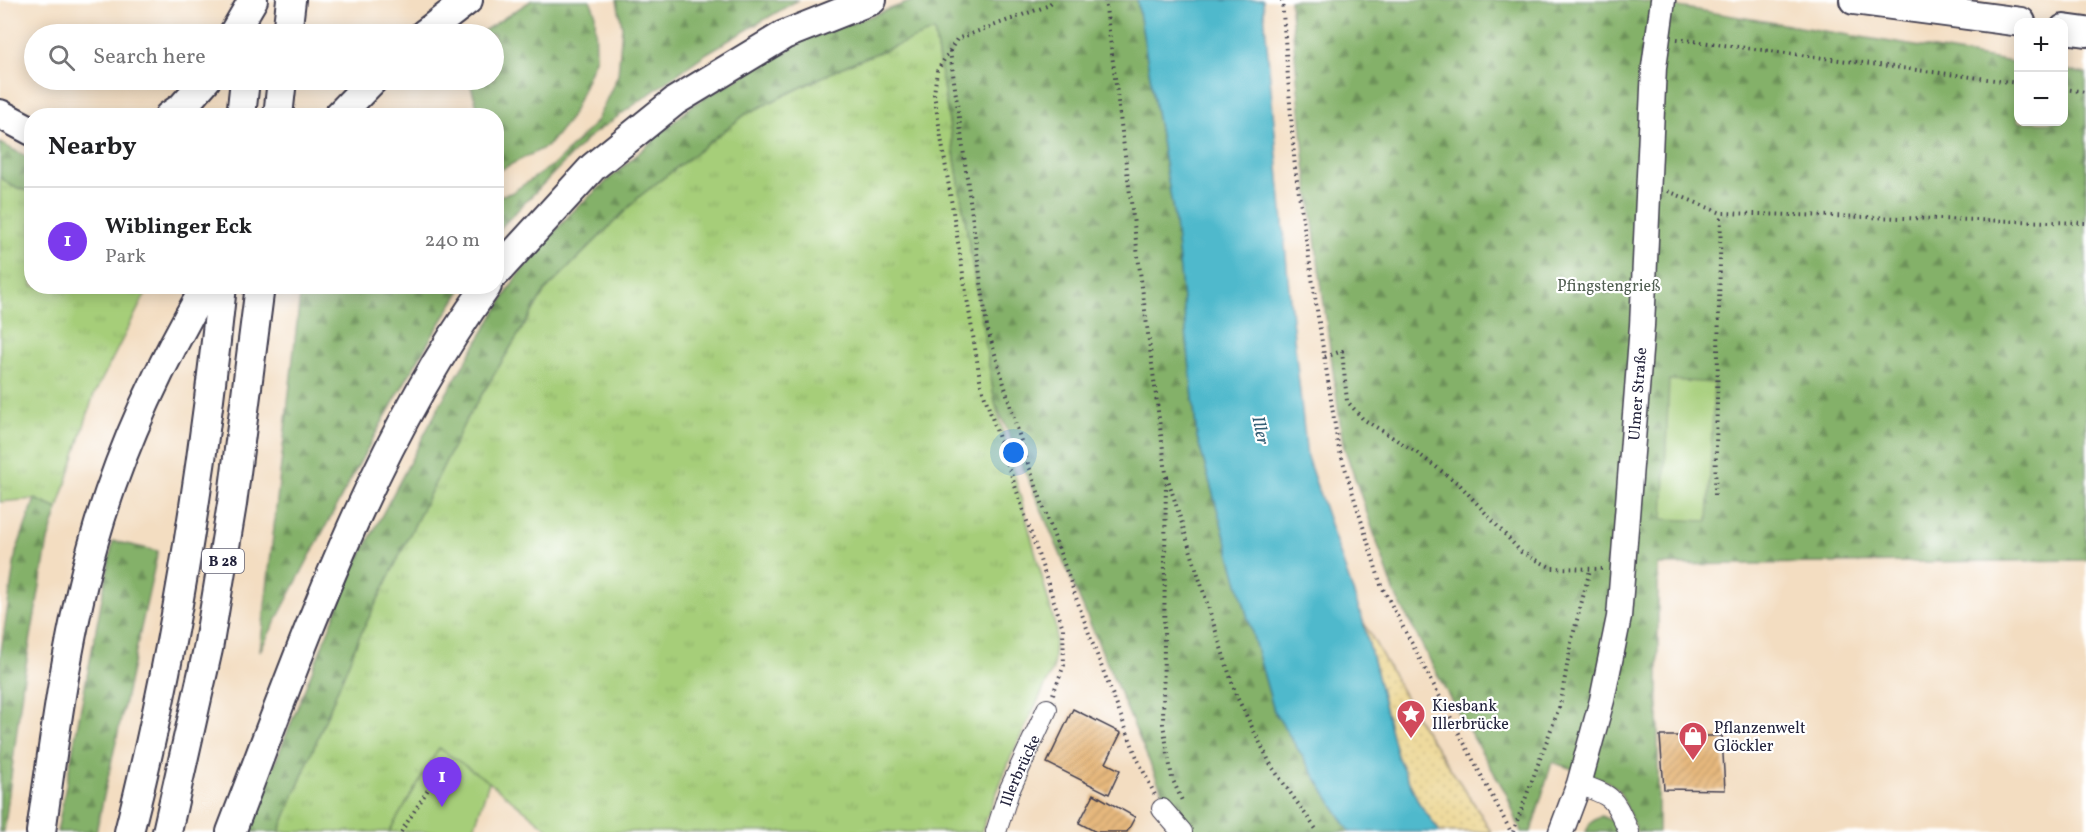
<!DOCTYPE html>
<html lang="en">
<head>
<meta charset="utf-8">
<style>
	:root { --surface:#fff; --page:#f6f6f6; --text:#202124; --muted:#757577; --line:#e0e0e0; --accent:#7c3aed }
	body { margin:0; font-family:Vollkorn,serif; background:var(--page); color:var(--text) }
	.controls { position:absolute; right:18px; top:18px; display:grid; overflow:hidden; border-radius:12px; box-shadow:0 3px 15px #0003 }
	.controls button { width:54px; height:54px; display:grid; place-items:center; padding:0; border:0; border-bottom:2px solid var(--line); background:var(--surface); color:var(--text); font:30px sans-serif }
	.you { position:absolute; left:1014px; top:453px; width:21px; height:21px; margin:-15px; border:4px solid #fff; border-radius:50%; background:#1a73e8; box-shadow:0 0 0 9px #1a73e833 }
	.badge { display:grid; place-items:center; width:39px; height:39px; border-radius:50%; background:var(--accent); color:#fff; font-size:20px; font-weight:700 }
	.pin { position:absolute; translate:-50% -50px; filter:drop-shadow(0 2px 3px #0008) }
	.pin::after { content:''; position:absolute; top:32px; width:21px; height:18px; background:inherit; clip-path:polygon(0 0,100% 0,50% 100%) }
	.list { margin:0; padding:0; list-style:none }
	h2 { display:flex; justify-content:space-between; align-items:center; height:78px; margin:0; padding:0 24px; font-size:26px }
	h2 small { font-size:20px; font-weight:400; color:var(--muted) }
	.list li { display:grid; grid-template-columns:39px 1fr auto; gap:18px; align-items:center; box-sizing:border-box; height:108px; padding:0 24px; border-top:2px solid var(--line) }
	.list b { display:block; font-size:22px; white-space:nowrap }
	.list p { margin:0; font-size:20px; white-space:nowrap; color:var(--muted) }
	.list em { font-size:20px; font-style:normal; color:var(--muted) }
	.icon { flex:none; width:33px; height:33px; fill:none; stroke:currentColor; stroke-width:2; stroke-linecap:round; stroke-linejoin:round }
	.map { position:relative; flex:none; width:2086px; height:832px; overflow:hidden }
	.search { position:absolute; background:var(--surface); box-shadow:0 3px 15px #0003; left:24px; top:24px; width:480px; height:66px; display:flex; align-items:center; gap:15px; box-sizing:border-box; padding:0 21px; border-radius:33px; color:var(--muted); font-size:22px }
	.panel { position:absolute; background:var(--surface); box-shadow:0 3px 15px #0003; left:24px; top:108px; width:480px; height:186px; border-radius:24px }
	.map>svg:first-child { display:block }
</style>
</head>
<body>
<div class="map">
<svg width="2086" height="832" viewBox="0 0 2086 832">
	<defs>
		<pattern id="grass-tufts" width="24" height="20" patternUnits="userSpaceOnUse" patternTransform="scale(1.5)"><rect width="24" height="20" fill="#a6ce79"/><path d="M3 7l-1-3M5 7V3M7 7l1-3M15 17l-1-3M17 17v-4M19 17l1-3" fill="none" stroke="#8fb16a"/></pattern>
		<pattern id="forest-firs" width="22" height="20" patternUnits="userSpaceOnUse" patternTransform="scale(1.5)"><rect width="22" height="20" fill="#84b169"/><path d="M5 1l3.5 6h-7zM16 11l3.5 6h-7z" fill="#6c9058"/></pattern>
		<pattern id="sand-dots" width="8" height="8" patternUnits="userSpaceOnUse" patternTransform="scale(1.5)"><rect width="8" height="8" fill="#eeda9e"/><path d="M2 2h.1M6 6h.1" fill="none" stroke="#ccbb89" stroke-width="1.8" stroke-linecap="round"/></pattern>
		<pattern id="building-hatch" width="6" height="6" patternUnits="userSpaceOnUse" patternTransform="scale(1.5)"><rect width="6" height="6" fill="#e6b87d"/><path d="M-1 1l2-2M0 6l6-6M5 7l2-2" fill="none" stroke="#c59e6d"/></pattern>
	</defs>
	<rect width="100%" height="100%" fill="#fff"/>
	<filter id="ink" filterUnits="userSpaceOnUse"><feTurbulence type="fractalNoise" baseFrequency=".0167" numOctaves="2"/><feDisplacementMap in="SourceGraphic" scale="12" xChannelSelector="R" yChannelSelector="G"/><feConvolveMatrix kernelMatrix="1 2 1 2 8 2 1 2 1" color-interpolation-filters="sRGB"/></filter>
	<filter id="wash" filterUnits="userSpaceOnUse"><feTurbulence type="fractalNoise" baseFrequency=".008" numOctaves="4" result="noise"/><feDisplacementMap in="SourceGraphic" scale="24" xChannelSelector="R" yChannelSelector="G"/><feGaussianBlur stdDeviation="1.35" result="paint"/><feColorMatrix in="noise" values="0 0 0 0 0 0 0 0 0 0 0 0 0 0 0 0 0 1.4 0 .05"/><feComposite in="paint" operator="in"/></filter>
	<g filter="url(#wash)">
		<rect width="100%" height="100%" fill="#f3ddc1"/>
		<g fill="url(#grass-tufts)" stroke="#64785a" stroke-width="1.5">
			<polygon points="934,30 995,402 1056,629 1053,669 1011,757 981,832 552,832 489,782 439,748 389,832 279,832 358,640 465,422 545,291 640,196 746,114 849,64"/>
			<polygon points="0,177 12,186 31,192 32,286 149,287 93,397 58,509 35,499 0,502"/>
		</g>
		<g fill="url(#forest-firs)" stroke="#536a52" stroke-width="1.5">
			<polygon points="532,0 590,0 595,12 596,57 571,117 548,146 498,171 496,165 496,116 480,115 469,80 494,80 494,34 479,34"/>
			<polygon points="617,0 798,0 707,53 589,137 502,226 497,234 497,196 511,193 556,163 596,122 618,75 622,26"/>
			<polygon points="915,0 1137,0 1175,222 1197,437 1274,711 1350,832 1190,832 1168,805 995,402 934,31 849,64 746,114 640,196 545,291 465,422 358,640 279,832 247,832 352,572 443,399 517,276 571,213 694,104 807,39"/>
			<polygon points="1290,0 1636,0 2018,63 2018,122 2064,122 2064,70 2086,74 2086,560 1658,565 1658,832 1637,832 1619,790 1605,780 1552,762 1531,832 1521,832 1506,793 1451,700 1395,594 1343,444 1305,164"/>
			<polygon points="0,143 31,159 31,192 12,186 0,177"/>
			<path d="M301,287H463C388,403 325,528 260,651Z"/>
			<polygon points="35,499 58,509 48,540 23,682 4,832 0,832 0,658 16,552"/>
			<polygon points="113,541 158,551 96,832 57,832"/>
			<polygon points="1601,816 1617,823 1622,832 1586,832 1590,823"/>
		</g>
		<polygon fill="url(#sand-dots)" stroke="#887e6c" stroke-width="1.5" points="1363,621 1419,722 1477,808 1491,832 1440,832 1419,803 1397,756"/>
		<g fill="#a6ce79" stroke="#64785a" stroke-width="1.5">
			<polygon points="1669,380 1714,383 1708,521 1663,519"/>
			<polygon points="439,748 489,782 473,832 389,832"/>
		</g>
		<polygon fill="#4fb9cc" stroke="#386e84" stroke-width="1.5" points="1137,0 1263,0 1290,300 1307,457 1363,621 1397,756 1419,803 1440,832 1350,832 1274,711 1197,437 1175,222"/>
		<g id="blocks">
			<g fill="url(#building-hatch)">
				<polygon points="1073,709 1121,733 1106,763 1120,770 1109,794 1047,763"/>
				<polygon points="1660,736 1722,736 1725,790 1664,789"/>
				<polygon points="1094,794 1135,817 1127,832 1096,832 1079,823"/>
			</g>
		</g>
	</g>
	<g filter="url(#ink)">
		<use href="#blocks" fill-opacity="0" stroke="#413e4f" stroke-width="1.5"/>
		<g fill="none" stroke-linecap="round" stroke-linejoin="round">
			<g stroke="#413e4f" stroke-width="22">
				<g id="minor">
					<path d="M1579,784C1615,797 1613,797 1629,832"/>
					<polyline points="1162,809 1182,832"/>
					<path id="s1" d="M996,832L1009,791L1047,709"/>
				</g>
			</g>
			<g stroke="#413e4f" stroke-width="27">
				<g id="major">
					<path id="s2" d="M1561,832L1579,784L1602,700L1619,617L1642,326L1654,67L1663,0"/>
				</g>
			</g>
			<g stroke="#413e4f" stroke-width="32">
				<g id="highway">
					<polyline points="1854,0 2021,22"/>
					<polyline points="2064,29 2086,32"/>
					<polyline points="233,34 253,0"/>
					<polyline points="287,34 291,0"/>
					<polyline points="424,34 468,0"/>
					<polyline points="0,114 32,131"/>
					<polyline points="169,116 182,107 206,80"/>
					<polyline points="241,116 245,80"/>
					<polyline points="278,116 282,80"/>
					<polyline points="338,116 373,80"/>
					<polyline points="496,273 593,167 675,101 784,35 872,0"/>
					<path d="M41,832C55,734 67,636 94,541C119,452 159,366 206,286"/>
					<path d="M129,832C175,652 203,470 222,286"/>
					<polyline points="167,832 208,649 232,504 260,286"/>
					<path d="M231,832C303,645 368,451 487,286"/>
				</g>
			</g>
			<g stroke="#413e4f" stroke-width="4" stroke-dasharray="1.5 4.5" stroke-linecap="butt">
				<polyline points="1105,0 1166,473 1236,695 1272,767 1318,832"/>
				<polyline points="1282,0 1295,168 1338,445 1381,585 1511,832"/>
				<polyline points="1677,39 2018,83"/>
				<polyline points="950,51 987,327 1026,458 1092,642 1138,760 1155,795"/>
				<polyline points="2064,89 2086,92"/>
				<polyline points="1668,191 1721,213 2086,223"/>
				<polyline points="1325,357 1342,351 1347,401 1363,419 1416,452 1460,485 1521,552 1552,568 1602,569"/>
				<polyline points="1166,477 1163,724 1172,778 1183,803"/>
				<polyline points="1715,495 1721,213"/>
				<polyline points="1053,694 1064,665 1063,628 981,385 934,94 937,71 957,39 1047,6 1054,0"/>
				<polyline points="401,832 436,777"/>
				<polyline points="1513,832 1560,705 1571,643 1590,570"/>
			</g>
			<use href="#minor" stroke="#fff" stroke-width="20"/>
			<use href="#major" stroke="#fff" stroke-width="24"/>
			<use href="#highway" stroke="#fff" stroke-width="28"/>
		</g>
	</g>
	<defs>
		<g id="sight-pin" transform="scale(1.5)"><path d="M0 17L-7.5 6A9.5 9.5 0 1 1 7.5 6Z" fill="#d1495b" stroke="#fff"/><path d="M0-6L1.8-2.2L6-1.7L2.9 1.2L3.7 5.4L0 3.3L-3.7 5.4L-2.9 1.2L-6-1.7L-1.8-2.2Z" fill="#fff"/></g>
		<g id="shop-pin" transform="scale(1.5)"><path d="M0 17L-7.5 6A9.5 9.5 0 1 1 7.5 6Z" fill="#d1495b" stroke="#fff"/><path d="M-5-2.5h2.3a2.7 3.5 0 0 1 5.4 0H5L5.5 6h-11ZM-1.5-2.5h3a1.5 2.3 0 0 0-3 0Z" fill="#fff"/></g>
	</defs>
	<g fill-rule="evenodd">
		<use href="#sight-pin" x="1411" y="714"/>
		<use href="#shop-pin" x="1693" y="736"/>
	</g>
	<g text-anchor="middle" stroke-width="4.5" stroke-linejoin="round" paint-order="stroke">
		<rect fill="#fff" stroke="#646476" stroke-width="1.5" x="202" y="549" width="42" height="24" rx="4.5"/>
		<g font-size="15" font-weight="bold" fill="#22223b">
			<text x="223" y="566">B 28</text>
		</g>
		<g font-size="16" fill="#505e51" stroke="#fff">
			<text x="1609" y="291">Pfingstengrieß</text>
		</g>
		<g font-size="16" fill="#22223b" stroke="#fff">
			<text dy="6" stroke="none"><textPath href="#s2" startOffset="447">Ulmer Straße</textPath></text>
			<text dy="6" stroke="none"><textPath href="#s1" startOffset="66">Illerbrücke</textPath></text>
		</g>
		<g font-size="16" fill="#22223b" stroke="#fff" text-anchor="start">
			<text x="1432" y="711">Kiesbank<tspan x="1432" dy="18">Illerbrücke</tspan></text>
			<text x="1714" y="733">Pflanzenwelt<tspan x="1714" dy="18">Glöckler</tspan></text>
		</g>
		<g font-size="18" font-style="italic" fill="#345e75" stroke="#fff">
			<text transform="translate(1261 430) rotate(78)" y="6">Iller</text>
		</g>
	</g>
</svg>
<div class="controls">
<button>+</button>
<button>−</button>
</div>
<div class="you"></div>
<div class="pin badge" style="left:442px;top:807px">1</div>
<div class="search"><svg class="icon" aria-label="search" viewBox="0 0 24 24"><circle cx="10" cy="10" r="6"/><path d="M15 15l6 6"/></svg>Search here</div>
<section class="panel">
<h2>Nearby<small></small></h2>
<ul class="list">
<li><span class="badge">1</span><div><b>Wiblinger Eck</b><p>Park</p></div><em>240 m</em></li>
</ul>
</section>
</div>
</body>
</html>
